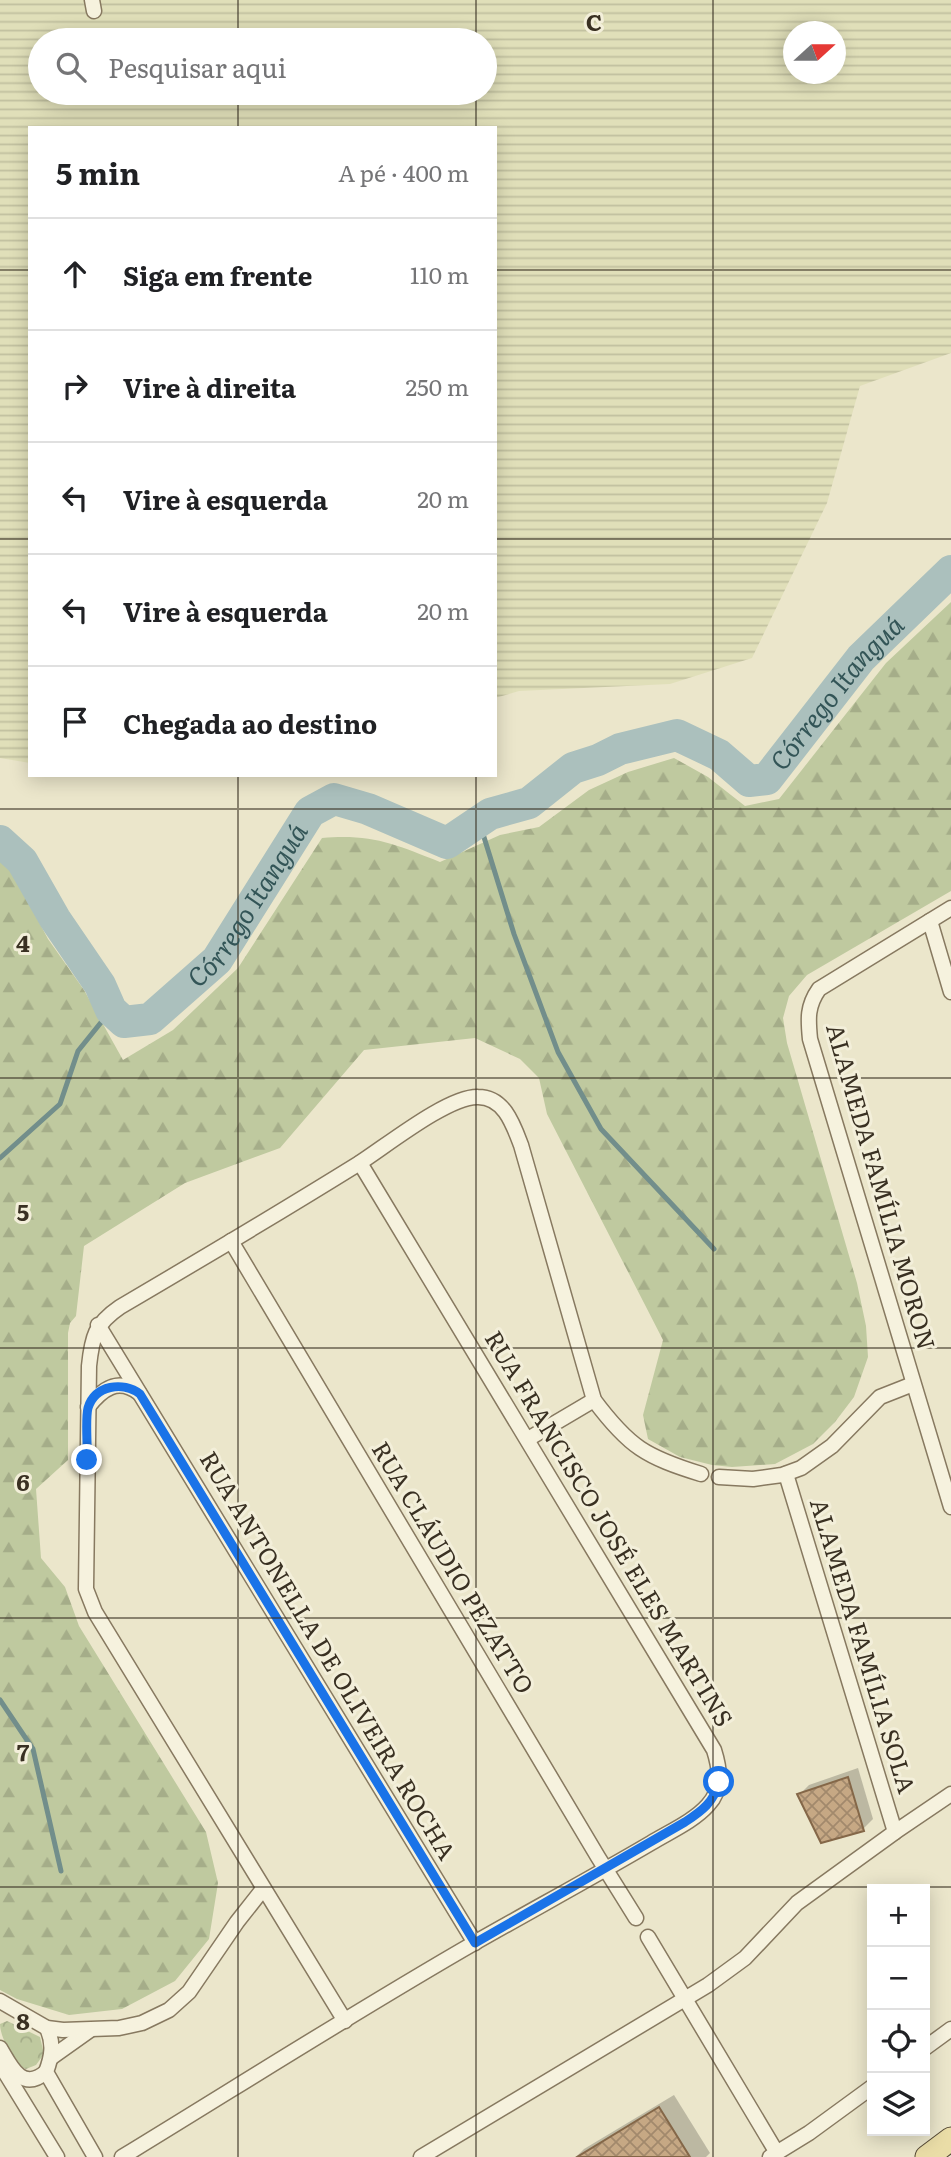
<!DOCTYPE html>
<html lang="pt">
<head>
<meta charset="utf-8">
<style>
	:root { --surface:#fff; --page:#f6f6f6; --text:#202124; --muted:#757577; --line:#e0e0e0 }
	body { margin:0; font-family:Literata,serif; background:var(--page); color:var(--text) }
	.controls { position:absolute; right:21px; bottom:21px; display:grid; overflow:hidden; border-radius:0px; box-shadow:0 4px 18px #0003 }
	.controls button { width:63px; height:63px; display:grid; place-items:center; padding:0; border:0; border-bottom:2px solid var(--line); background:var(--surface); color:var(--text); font:35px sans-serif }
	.compass { position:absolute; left:783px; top:21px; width:63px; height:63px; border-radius:50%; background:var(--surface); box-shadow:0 4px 18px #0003; rotate:69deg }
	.stop { position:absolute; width:21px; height:21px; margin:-16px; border:5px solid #1a73e8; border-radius:50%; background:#fff }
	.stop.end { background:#1a73e8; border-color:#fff; box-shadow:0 2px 7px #0008 }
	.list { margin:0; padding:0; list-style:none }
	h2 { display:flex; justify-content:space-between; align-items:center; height:91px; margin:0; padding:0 28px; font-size:30px }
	h2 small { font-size:23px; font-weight:400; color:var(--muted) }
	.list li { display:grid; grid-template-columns:46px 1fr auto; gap:21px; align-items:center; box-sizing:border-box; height:112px; padding:0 28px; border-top:2px solid var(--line) }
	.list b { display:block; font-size:26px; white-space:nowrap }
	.list em { font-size:23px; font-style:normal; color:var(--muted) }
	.icon { flex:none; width:38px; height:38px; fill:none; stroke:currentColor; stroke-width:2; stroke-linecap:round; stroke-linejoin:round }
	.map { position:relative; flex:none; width:951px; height:2157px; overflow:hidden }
	.search { position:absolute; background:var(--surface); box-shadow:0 4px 18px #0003; left:28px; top:28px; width:469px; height:77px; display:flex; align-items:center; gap:18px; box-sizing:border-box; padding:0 24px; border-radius:38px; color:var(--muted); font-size:26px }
	.panel { position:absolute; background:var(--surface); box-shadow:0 4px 18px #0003; left:28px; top:126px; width:469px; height:651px; border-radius:0px }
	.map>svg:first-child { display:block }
</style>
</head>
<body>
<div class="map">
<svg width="951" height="2157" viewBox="0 0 951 2157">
	<defs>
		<pattern id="farmland-rules" width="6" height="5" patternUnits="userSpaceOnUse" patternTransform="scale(1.75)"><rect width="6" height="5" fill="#e0dfb9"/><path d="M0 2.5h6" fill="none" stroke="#c1c09f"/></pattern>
		<pattern id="forest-firs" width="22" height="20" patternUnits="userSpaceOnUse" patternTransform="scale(1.75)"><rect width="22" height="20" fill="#bfc99f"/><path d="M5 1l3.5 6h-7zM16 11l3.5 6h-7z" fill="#a5ad89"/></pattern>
		<pattern id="park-crowns" width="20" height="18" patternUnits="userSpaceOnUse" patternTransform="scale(1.75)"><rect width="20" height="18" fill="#bfc99f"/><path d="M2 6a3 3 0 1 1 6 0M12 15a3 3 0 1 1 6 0" fill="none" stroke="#a5ad89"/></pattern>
		<pattern id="building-cross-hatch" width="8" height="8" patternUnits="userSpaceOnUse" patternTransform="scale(1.75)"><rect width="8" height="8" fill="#c6a884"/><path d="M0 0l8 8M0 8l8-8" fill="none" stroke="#a2896c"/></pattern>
	</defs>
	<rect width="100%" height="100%" fill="#ebe6cb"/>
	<path fill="url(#farmland-rules)" fill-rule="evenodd" d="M0,0H951V353L860,386L827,503L752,658L670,684L519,691L495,698V128H30V763L0,758ZM794,32H836V74H794ZM40,40H485V93H40Z"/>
	<path fill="url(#forest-firs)" d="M951,602V891L807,975L789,996L783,1018L787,1043L857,1283L866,1326L868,1357L854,1397L835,1422L813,1444L775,1464L732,1467L712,1465L680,1457L648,1439L643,1415L663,1340L547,1114L539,1078L520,1059L475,1038L364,1050L280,1148L185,1183L84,1246L76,1316L70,1323L68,1333V1460L36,1489L41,1558L65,1587L79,1626L206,1832L218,1883L209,1939L175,1981L122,2009L69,2015L17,1999L0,1990V861L12,871L48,939L84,990L123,1060L173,1030L238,968L322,838C373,834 394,844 440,862L500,835L539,827L589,790L628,772L674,758L708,777L745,806L779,799L886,663Z"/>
	<path fill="url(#park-crowns)" d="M7,2021L40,2037L44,2054L36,2065L26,2069C14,2065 0,2037 0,2024Z"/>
	<g fill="#0003">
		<polygon points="858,1768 873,1819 863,1829 799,1795 809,1785"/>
		<polygon points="674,2095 710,2153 706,2157 576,2157 584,2149"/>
	</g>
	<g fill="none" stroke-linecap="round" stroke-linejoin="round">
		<g stroke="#728e8b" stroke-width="5">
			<polyline points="479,821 514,934 558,1052 601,1129 714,1249"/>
			<polyline points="0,1158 60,1104 78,1051 111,1010"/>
			<polyline points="0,1700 33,1749 61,1871"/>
		</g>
		<path stroke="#abc0bd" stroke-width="32" id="s1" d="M0,841L22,861L55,919L100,985L111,1010L124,1022L150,1019L217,960L310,812L334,799L368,809L447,843L490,814L529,803L573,768L598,760L620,749L677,735L719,755L749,781L767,779L861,658L951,571"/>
	</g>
	<g fill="url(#building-cross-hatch)" stroke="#846748" stroke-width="2">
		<polygon points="848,1777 864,1831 821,1843 797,1794"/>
		<polygon points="659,2107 690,2157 577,2157"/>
	</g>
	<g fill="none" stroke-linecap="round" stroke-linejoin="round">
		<g stroke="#877960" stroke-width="17">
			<g id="minor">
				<polyline points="92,0 94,11"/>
				<path d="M951,908L819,989C807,1006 808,1019 810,1039L951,1507"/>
				<polyline points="930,921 951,992"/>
				<polyline points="231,1241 598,1857 636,1918"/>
				<polyline points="98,1325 475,1943"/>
				<path d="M88,1407C102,1389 118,1377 139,1393"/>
				<polyline points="528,1439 594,1400"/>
				<polyline points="786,1474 895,1832"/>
				<polyline points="719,1477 753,1479 782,1475 801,1468 832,1446 880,1397 913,1384"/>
				<polyline points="648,1937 777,2153"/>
				<polyline points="0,2001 47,2028 63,2030 119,2028 142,2023 169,2010 189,1992 237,1922 263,1889"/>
				<path d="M345,2021L95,1612L86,1589L89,1366C92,1337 95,1324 120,1307C200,1260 279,1213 358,1164C385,1147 448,1096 478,1097C504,1097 513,1124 521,1145L594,1400C629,1447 646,1457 701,1474"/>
				<path d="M47,2028C54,2044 52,2056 46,2072L95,2157"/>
				<path d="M0,2048C11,2067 22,2092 46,2072"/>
				<polyline points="925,2048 951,2029"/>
				<polyline points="52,2057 90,2030"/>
				<polyline points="0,2064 57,2157"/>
				<path d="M122,2157C240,2085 356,2011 476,1942C534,1909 593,1877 651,1843C669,1832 694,1821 708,1805C723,1789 720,1769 714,1750L360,1163"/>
				<polyline points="421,2157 708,1985 745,1958 797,1903 895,1832 951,1794"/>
				<polyline points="770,2157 809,2133 872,2087"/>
			</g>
		</g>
		<g stroke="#554834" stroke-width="25">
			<polyline id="primary" points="927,2157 951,2139"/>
		</g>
		<use href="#minor" stroke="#f6f2de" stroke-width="14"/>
		<use href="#primary" stroke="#eadda7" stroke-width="23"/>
	</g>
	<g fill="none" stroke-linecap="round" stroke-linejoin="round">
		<path stroke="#1a73e8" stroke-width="9" d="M87,1460C88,1446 85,1420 88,1408C95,1385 123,1381 140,1394L475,1943L685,1822C702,1811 714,1802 719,1782"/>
	</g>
	<path fill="none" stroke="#393022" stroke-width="2" stroke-opacity="0.55" d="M238,0V40M476,0V40M713,0V2157M238,93V128M476,93V128M0,270H30M495,270H951M0,539H30M495,539H951M238,775V2157M476,775V2157M0,809H951M0,1078H951M0,1348H951M0,1618H951M0,1887H951"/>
	<g text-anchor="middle" stroke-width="6" stroke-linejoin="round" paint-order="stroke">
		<g font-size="24" fill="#393022" stroke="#f3efda">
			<text transform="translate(880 1187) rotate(74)" y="8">ALAMEDA FAMÍLIA MORON</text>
			<text transform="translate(608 1529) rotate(59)" y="8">RUA FRANCISCO JOSÉ ELES MARTINS</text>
			<text transform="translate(452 1568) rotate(59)" y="8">RUA CLÁUDIO PEZATTO</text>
			<text transform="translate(862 1646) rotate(73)" y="8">ALAMEDA FAMÍLIA SOLA</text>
			<text transform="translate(327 1656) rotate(59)" y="8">RUA ANTONELLA DE OLIVEIRA ROCHA</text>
		</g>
		<g font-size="26" font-style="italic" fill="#335557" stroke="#f3efda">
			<text dy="9" stroke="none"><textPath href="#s1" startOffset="1134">Córrego Itanguá</textPath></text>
			<text dy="9" stroke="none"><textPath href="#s1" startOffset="399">Córrego Itanguá</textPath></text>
		</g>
	</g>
	<g font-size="23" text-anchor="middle" font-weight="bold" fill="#393022" stroke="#f3efda" stroke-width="6" stroke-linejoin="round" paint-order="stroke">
		<text x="594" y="31">C</text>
		<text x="23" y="952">4</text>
		<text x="23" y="1221">5</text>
		<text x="23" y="1491">6</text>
		<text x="23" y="1761">7</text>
		<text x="23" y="2030">8</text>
	</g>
</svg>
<div class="controls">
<button>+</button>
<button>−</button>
<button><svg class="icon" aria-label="locate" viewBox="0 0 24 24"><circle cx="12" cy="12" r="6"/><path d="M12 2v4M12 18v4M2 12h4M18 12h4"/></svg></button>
<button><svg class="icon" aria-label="layers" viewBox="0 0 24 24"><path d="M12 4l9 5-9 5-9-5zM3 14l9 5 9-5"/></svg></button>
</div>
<svg class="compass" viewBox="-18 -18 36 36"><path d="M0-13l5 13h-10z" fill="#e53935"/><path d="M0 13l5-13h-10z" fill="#757577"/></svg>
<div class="stop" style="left:719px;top:1782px"></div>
<div class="stop end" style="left:87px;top:1460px"></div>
<div class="search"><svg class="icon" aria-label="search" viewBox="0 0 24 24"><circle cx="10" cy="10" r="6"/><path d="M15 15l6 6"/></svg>Pesquisar aqui</div>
<section class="panel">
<h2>5 min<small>A pé · 400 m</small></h2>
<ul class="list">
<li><svg class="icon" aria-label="ahead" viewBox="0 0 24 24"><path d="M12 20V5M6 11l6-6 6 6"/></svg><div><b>Siga em frente</b></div><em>110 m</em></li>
<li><svg class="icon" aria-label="right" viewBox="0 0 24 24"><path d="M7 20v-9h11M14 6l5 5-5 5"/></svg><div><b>Vire à direita</b></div><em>250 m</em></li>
<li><svg class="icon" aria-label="left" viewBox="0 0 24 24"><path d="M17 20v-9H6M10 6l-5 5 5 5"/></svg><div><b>Vire à esquerda</b></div><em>20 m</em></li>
<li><svg class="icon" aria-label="left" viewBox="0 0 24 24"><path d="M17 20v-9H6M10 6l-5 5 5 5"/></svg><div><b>Vire à esquerda</b></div><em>20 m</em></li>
<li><svg class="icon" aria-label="arrive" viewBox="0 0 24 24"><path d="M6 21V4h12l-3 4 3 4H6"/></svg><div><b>Chegada ao destino</b></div></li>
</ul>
</section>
</div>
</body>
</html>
